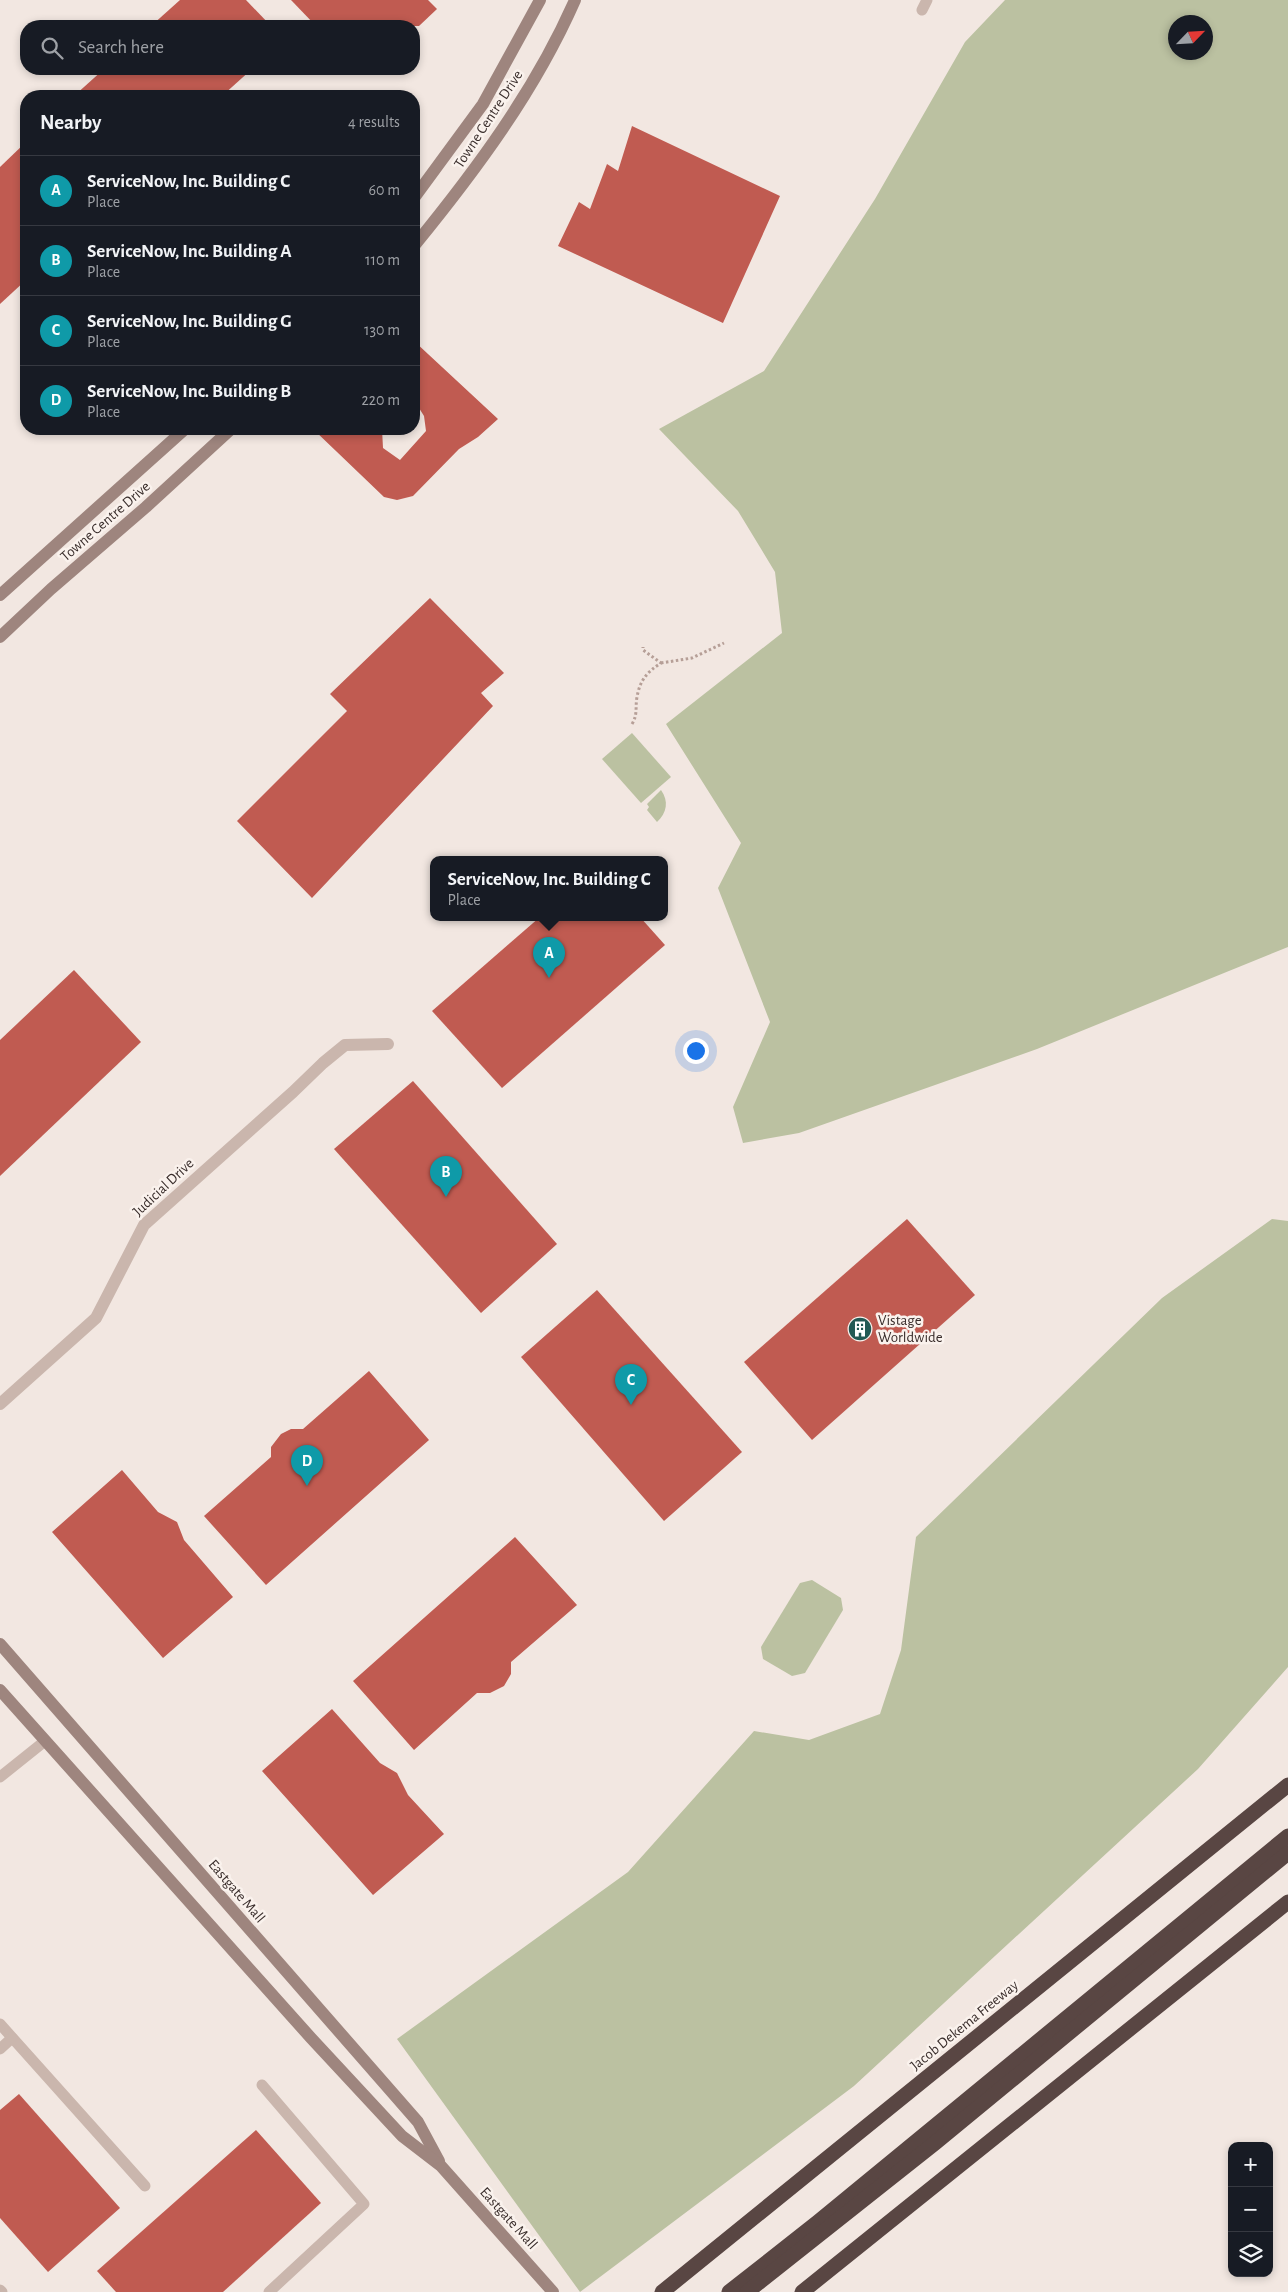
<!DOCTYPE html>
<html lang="en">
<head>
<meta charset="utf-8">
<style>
	:root { --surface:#171b24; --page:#242831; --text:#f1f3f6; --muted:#9ea1a6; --line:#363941; --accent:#94aead }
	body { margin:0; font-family:"Alegreya Sans",sans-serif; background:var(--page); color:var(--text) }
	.controls { position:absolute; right:15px; bottom:15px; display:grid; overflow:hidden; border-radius:10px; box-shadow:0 2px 8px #0003 }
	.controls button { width:45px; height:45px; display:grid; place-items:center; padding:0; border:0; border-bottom:1px solid var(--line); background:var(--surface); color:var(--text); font:25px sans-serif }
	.compass { position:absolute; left:1168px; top:15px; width:45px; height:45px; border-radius:50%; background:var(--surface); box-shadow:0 2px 8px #0003; rotate:65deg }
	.you { position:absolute; left:695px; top:1050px; width:18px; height:18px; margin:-12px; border:4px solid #fff; border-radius:50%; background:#1a73e8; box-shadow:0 0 0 8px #1a73e833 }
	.badge { display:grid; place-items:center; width:32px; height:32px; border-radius:50%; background:var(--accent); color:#fff; font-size:16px; font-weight:700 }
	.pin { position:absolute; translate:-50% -41px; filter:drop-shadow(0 1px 2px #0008) }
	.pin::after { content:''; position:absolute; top:26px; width:18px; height:15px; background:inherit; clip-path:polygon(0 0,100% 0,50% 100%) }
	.popup { position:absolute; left:430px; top:856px; width:238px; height:65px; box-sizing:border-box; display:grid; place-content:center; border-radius:10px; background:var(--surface); filter:drop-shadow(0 1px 4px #0005); font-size:16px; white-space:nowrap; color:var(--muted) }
	.popup b { font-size:19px; color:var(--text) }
	.popup::after { content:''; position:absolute; left:50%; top:100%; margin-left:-10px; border:10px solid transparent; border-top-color:var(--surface) }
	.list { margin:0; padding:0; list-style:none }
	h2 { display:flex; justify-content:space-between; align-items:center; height:65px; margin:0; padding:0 20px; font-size:21px }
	h2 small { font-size:16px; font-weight:400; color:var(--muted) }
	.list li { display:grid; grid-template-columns:32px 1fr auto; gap:15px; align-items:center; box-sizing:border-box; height:70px; padding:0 20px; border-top:1px solid var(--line) }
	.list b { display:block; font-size:19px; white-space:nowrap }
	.list p { margin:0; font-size:16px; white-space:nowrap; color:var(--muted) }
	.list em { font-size:16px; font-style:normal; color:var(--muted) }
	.icon { flex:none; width:28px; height:28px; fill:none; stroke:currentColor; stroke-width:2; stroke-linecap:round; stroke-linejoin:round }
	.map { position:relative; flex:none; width:1288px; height:2292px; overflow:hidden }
	.search { position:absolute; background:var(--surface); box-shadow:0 2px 8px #0003; left:20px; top:20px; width:400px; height:55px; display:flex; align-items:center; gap:12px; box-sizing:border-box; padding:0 18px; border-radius:20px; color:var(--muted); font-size:19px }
	.panel { position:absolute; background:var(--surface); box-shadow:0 2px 8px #0003; left:20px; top:90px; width:400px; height:345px; border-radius:20px }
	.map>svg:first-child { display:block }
</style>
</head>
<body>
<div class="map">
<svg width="1288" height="2292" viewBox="0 0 1288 2292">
	<rect width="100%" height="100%" fill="#f2e7e1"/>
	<g fill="#bbc1a1" fill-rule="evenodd">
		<path d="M1005,0H1288V947L1037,1049L799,1133L743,1143L733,1107L770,1022L718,888L741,843L666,724L782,633L775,572L738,511L659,429L764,371L875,199L965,42ZM1176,22H1206V52H1176Z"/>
		<polygon points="632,733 671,777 641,803 602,759"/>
		<path d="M661,790C669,801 667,813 657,822L647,810L649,807L647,804Z"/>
		<polygon points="1272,1219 1288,1221 1288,1667 1198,1769 854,2086 580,2292 397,2039 628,1872 754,1731 809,1740 880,1714 901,1650 916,1537 1162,1298"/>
		<polygon points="812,1580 841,1598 843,1610 805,1673 792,1676 763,1659 761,1647 800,1583"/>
	</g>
	<g fill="#c05b51">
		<polygon points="180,0 246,0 271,26 151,26"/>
		<polygon points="291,0 428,0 437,9 419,26 316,26"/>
		<polygon points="104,69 252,69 222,96 74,96"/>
		<polygon points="632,126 780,196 723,323 558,246 579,202 590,209 607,164 618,171"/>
		<polygon points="26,142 26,280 0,304 0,167"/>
		<polygon points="414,341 498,419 478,437 459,449 413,496 397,500 384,497 313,429 382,429 383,448 400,460 426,431 424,416 414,400"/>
		<polygon points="430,598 504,673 481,693 493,706 312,898 237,821 347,711 330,694"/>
		<polygon points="540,917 640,917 665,945 502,1088 432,1011"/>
		<polygon points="74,970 141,1042 0,1176 0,1040"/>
		<polygon points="413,1081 557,1244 481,1313 334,1149"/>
		<polygon points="907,1219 975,1295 812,1440 744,1362"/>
		<polygon points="597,1290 742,1452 664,1521 521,1357"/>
		<polygon points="369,1371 429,1440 266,1585 204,1516 271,1457 271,1447 281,1434 291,1429 303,1429"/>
		<polygon points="122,1470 158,1512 177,1522 184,1540 233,1597 163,1658 52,1532"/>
		<polygon points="515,1537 577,1605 511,1662 511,1674 504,1686 490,1693 477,1693 414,1750 353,1681"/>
		<polygon points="332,1709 380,1763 397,1773 408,1795 444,1834 373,1895 262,1771"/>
		<polygon points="19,2094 120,2208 48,2272 0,2218 0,2110"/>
		<polygon points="256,2130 321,2203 223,2292 116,2292 97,2271"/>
	</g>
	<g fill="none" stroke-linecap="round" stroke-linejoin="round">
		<g stroke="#b69f97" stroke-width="3" stroke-dasharray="2.5 2.5" stroke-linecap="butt">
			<polyline points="661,663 692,658 724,643"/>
			<path d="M632,724C638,714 635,708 637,697C640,680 647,672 661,663L643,650V647"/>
		</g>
		<g stroke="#cab6ad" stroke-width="11">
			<polyline points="922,10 927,0"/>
			<polyline points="0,1777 45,1741"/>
			<polyline points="0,2024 145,2186"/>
			<polyline points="0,2049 12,2038"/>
			<polyline points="262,2085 364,2204 269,2292"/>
			<polyline points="0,2290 2,2292"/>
		</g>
		<polyline stroke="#cab6ad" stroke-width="12" points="0,1404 96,1318 144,1225 293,1092 323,1063 345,1045 388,1044"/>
		<g stroke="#9e857e" stroke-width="12">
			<polyline points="414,198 483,104 540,0"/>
			<path d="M414,246C476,170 535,91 575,0"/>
			<polyline points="0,595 185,429"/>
			<polyline points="0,637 51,589 146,507 231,429"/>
			<polyline points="0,1644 418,2122 439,2161"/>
			<polyline points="0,1690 311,2038 402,2136 441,2166 553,2292"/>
		</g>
		<g stroke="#594643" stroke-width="15">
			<polyline points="662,2292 1288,1785"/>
			<polyline points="729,2292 818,2222 1288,1836"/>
			<polyline points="747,2292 935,2143 1288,1853"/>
			<polyline points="802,2292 1288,1902"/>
		</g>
	</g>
	<defs>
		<g id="building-disc" transform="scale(1.25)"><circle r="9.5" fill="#225954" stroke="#faf2ed"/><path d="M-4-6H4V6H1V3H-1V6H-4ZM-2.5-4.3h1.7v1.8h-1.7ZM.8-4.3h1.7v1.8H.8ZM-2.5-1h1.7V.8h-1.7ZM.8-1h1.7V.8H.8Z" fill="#fff"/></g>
	</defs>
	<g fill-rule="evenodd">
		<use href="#building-disc" x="860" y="1329"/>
	</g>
	<g text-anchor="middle" stroke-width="5" stroke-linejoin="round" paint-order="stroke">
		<g font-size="15" fill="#392d2b" stroke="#faf2ed">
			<text transform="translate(488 119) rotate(-57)" y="5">Towne Centre Drive</text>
			<text transform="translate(105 521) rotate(-41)" y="5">Towne Centre Drive</text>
			<text transform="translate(163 1187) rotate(-43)" y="5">Judicial Drive</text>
			<text transform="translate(237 1891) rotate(49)" y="5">Eastgate Mall</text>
			<text transform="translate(964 2025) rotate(-39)" y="5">Jacob Dekema Freeway</text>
			<text transform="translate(509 2218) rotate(48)" y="5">Eastgate Mall</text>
		</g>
		<g font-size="15" fill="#392d2b" stroke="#faf2ed" text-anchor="start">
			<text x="878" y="1325">Vistage<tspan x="878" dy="17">Worldwide</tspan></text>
		</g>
	</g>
</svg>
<div class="controls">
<button>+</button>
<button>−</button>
<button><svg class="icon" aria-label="layers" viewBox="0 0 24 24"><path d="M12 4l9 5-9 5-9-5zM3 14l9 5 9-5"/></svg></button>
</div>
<svg class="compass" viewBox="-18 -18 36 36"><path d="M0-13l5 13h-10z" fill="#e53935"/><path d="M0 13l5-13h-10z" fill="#9ea1a6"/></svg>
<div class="you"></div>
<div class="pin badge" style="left:549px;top:978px;background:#0f9aa8">A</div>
<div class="popup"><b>ServiceNow, Inc. Building C</b>Place</div>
<div class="pin badge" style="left:446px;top:1197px;background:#0f9aa8">B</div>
<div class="pin badge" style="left:631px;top:1405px;background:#0f9aa8">C</div>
<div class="pin badge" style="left:307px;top:1486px;background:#0f9aa8">D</div>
<div class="search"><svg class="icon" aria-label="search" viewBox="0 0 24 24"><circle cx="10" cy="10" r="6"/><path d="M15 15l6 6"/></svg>Search here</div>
<section class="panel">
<h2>Nearby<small>4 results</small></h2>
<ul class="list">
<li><span class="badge" style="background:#0f9aa8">A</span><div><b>ServiceNow, Inc. Building C</b><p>Place</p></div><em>60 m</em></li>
<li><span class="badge" style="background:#0f9aa8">B</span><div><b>ServiceNow, Inc. Building A</b><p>Place</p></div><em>110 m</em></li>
<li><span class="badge" style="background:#0f9aa8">C</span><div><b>ServiceNow, Inc. Building G</b><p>Place</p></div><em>130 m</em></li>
<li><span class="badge" style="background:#0f9aa8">D</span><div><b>ServiceNow, Inc. Building B</b><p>Place</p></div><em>220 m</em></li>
</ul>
</section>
</div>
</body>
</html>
